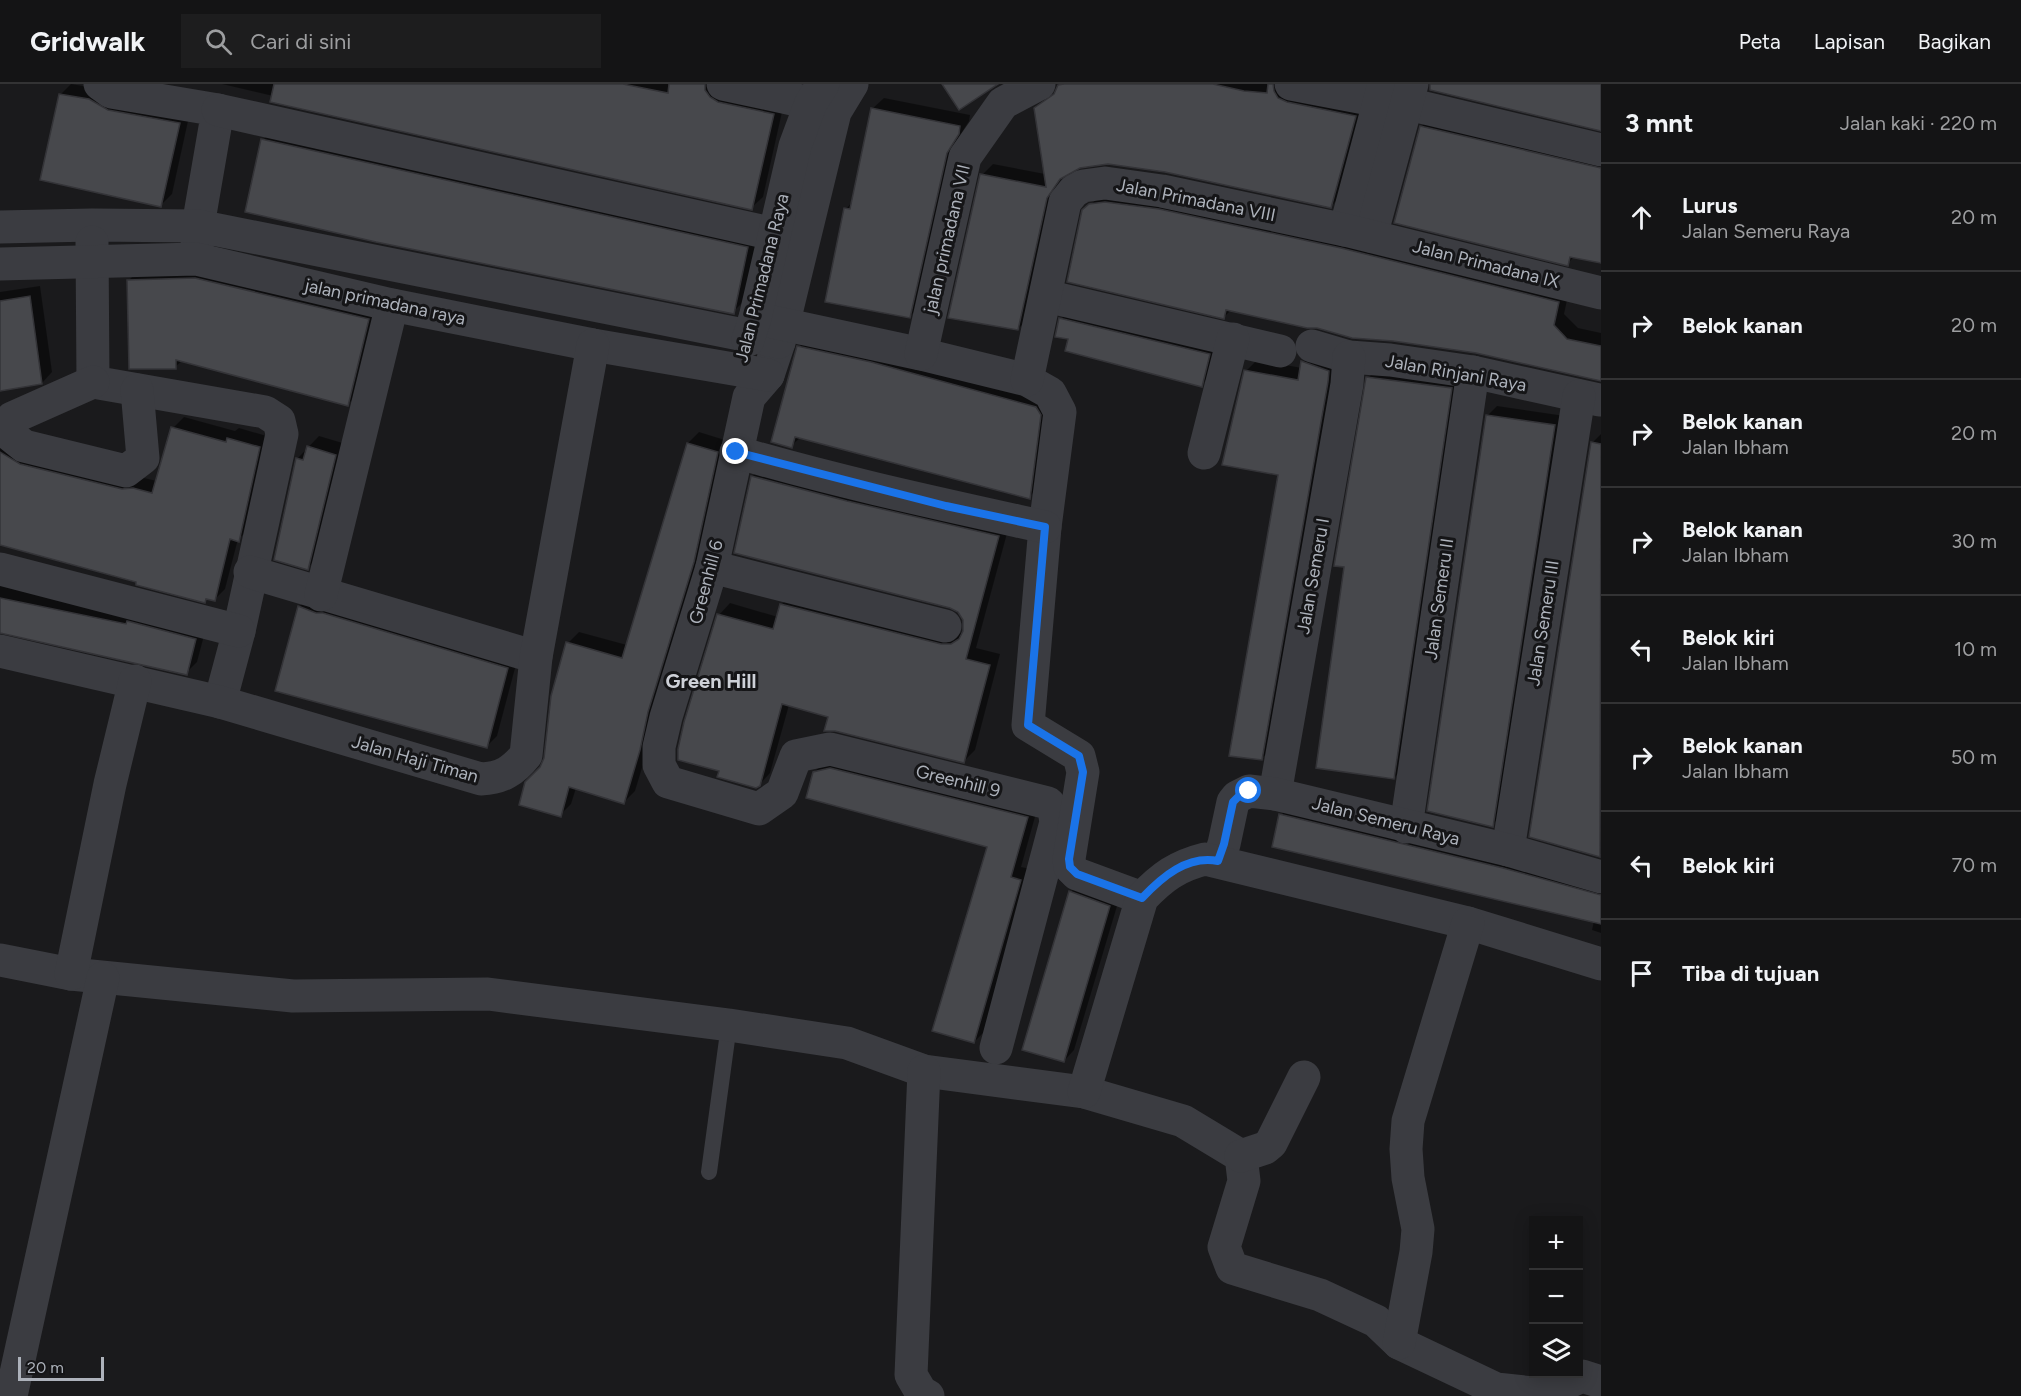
<!DOCTYPE html>
<html lang="id">
<head>
<meta charset="utf-8">
<style>
	:root { --surface:#141415; --page:#1d1d1e; --text:#f1f3f6; --muted:#9d9ea0; --line:#333334 }
	body { margin:0; font-family:Figtree,sans-serif; background:var(--page); color:var(--text) }
	.controls { position:absolute; right:18px; bottom:18px; display:grid; overflow:hidden; border-radius:0px; box-shadow:0 3px 15px #0003 }
	.controls button { width:54px; height:54px; display:grid; place-items:center; padding:0; border:0; border-bottom:2px solid var(--line); background:var(--surface); color:var(--text); font:30px sans-serif }
	.scale { position:absolute; left:18px; bottom:15px; width:86px; box-sizing:border-box; padding-left:6px; border:3px solid #adb2bb; border-top:0; font-size:16px; line-height:21px; white-space:nowrap; color:#adb2bb; -webkit-text-stroke:4px #151517; paint-order:stroke }
	.stop { position:absolute; width:18px; height:18px; margin:-14px; border:4px solid #1a73e8; border-radius:50%; background:#fff }
	.stop.end { background:#1a73e8; border-color:#fff; box-shadow:0 2px 6px #0008 }
	.list { margin:0; padding:0; list-style:none }
	h2 { display:flex; justify-content:space-between; align-items:center; height:78px; margin:0; padding:0 24px; font-size:26px }
	h2 small { font-size:20px; font-weight:400; color:var(--muted) }
	.list li { display:grid; grid-template-columns:39px 1fr auto; gap:18px; align-items:center; box-sizing:border-box; height:108px; padding:0 24px; border-top:2px solid var(--line) }
	.list b { display:block; font-size:22px; white-space:nowrap }
	.list p { margin:0; font-size:20px; white-space:nowrap; color:var(--muted) }
	.list em { font-size:20px; font-style:normal; color:var(--muted) }
	.icon { flex:none; width:33px; height:33px; fill:none; stroke:currentColor; stroke-width:2; stroke-linecap:round; stroke-linejoin:round }
	.map { position:relative; flex:none; width:1601px; height:1312px; overflow:hidden }
	header { display:flex; align-items:center; gap:36px; box-sizing:border-box; height:84px; padding:0 30px; background:var(--surface); border-bottom:2px solid var(--line) }
	header strong { font-size:28px }
	nav { display:flex; gap:33px; margin-inline-start:auto; font-size:21px }
	.search { width:420px; height:54px; background:var(--page); display:flex; align-items:center; gap:15px; box-sizing:border-box; padding:0 21px; border-radius:0px; color:var(--muted); font-size:22px }
	main { display:flex }
	aside { flex:1; background:var(--surface) }
	.map>svg:first-child { display:block }
</style>
</head>
<body>
<header>
<strong>Gridwalk</strong>
<div class="search"><svg class="icon" aria-label="search" viewBox="0 0 24 24"><circle cx="10" cy="10" r="6"/><path d="M15 15l6 6"/></svg>Cari di sini</div>
<nav><a>Peta</a><a>Lapisan</a><a>Bagikan</a></nav>
</header>
<main>
<div class="map">
<svg width="1601" height="1312" viewBox="0 0 1601 1312">
	<rect width="100%" height="100%" fill="#1a1a1c"/>
	<g fill="#0007">
		<polygon points="71,0 101,5 190,28 172,110 161,121 61,10"/>
		<polygon points="222,0 720,0 784,19 763,113 751,124"/>
		<polygon points="1058,0 1287,0 1366,22 1342,111 1331,122 1165,87 1108,79 1080,82 1065,90 1057,101 1029,234 1018,245 982,91 993,80 1045,90 1036,24 1057,7"/>
		<polygon points="884,14 970,31 969,37 957,56 920,222 909,233 846,125 853,117 872,25"/>
		<polygon points="1432,32 1601,72 1601,178 1575,172 1567,180 1421,43"/>
		<polygon points="274,45 758,153 744,217 733,228 263,56"/>
		<polygon points="1102,110 1569,207 1564,230 1578,244 1601,249 1601,296 1477,268 1318,243 1231,226 1224,233 1084,127"/>
		<polygon points="207,184 379,224 359,309 347,321 182,277 175,283 129,196 140,185"/>
		<polygon points="40,202 52,288 42,299 0,306 0,208"/>
		<polygon points="1071,225 1219,260 1211,291 1201,301 1069,253 1061,235"/>
		<polygon points="810,252 1047,313 1040,402 1029,413 801,353 791,362 799,263"/>
		<polygon points="1314,267 1339,276 1272,664 1261,675 1280,390 1246,287 1257,276 1302,284 1303,278"/>
		<polygon points="1378,284 1461,294 1404,683 1394,694 1345,482 1368,294"/>
		<polygon points="1497,322 1565,332 1502,731 1492,741 1487,332"/>
		<polygon points="184,333 235,347 239,344 270,353 250,445 238,455 225,505 214,516 207,514 204,517 0,461 0,354 133,395 144,394 157,397 173,344"/>
		<polygon points="699,348 728,357 651,654 635,707 624,718 576,704 571,720 560,731 541,684 546,674 568,559 579,548 627,561 688,359"/>
		<polygon points="1601,350 1601,770 1590,769 1592,359"/>
		<polygon points="319,352 346,360 319,473 307,484 297,375"/>
		<polygon points="763,381 1009,442 976,564 1000,570 975,666 964,677 830,632 789,621 770,689 759,701 720,686 719,531 730,519 778,533 782,520 793,509 953,550 963,549 964,536 960,528 752,393"/>
		<polygon points="0,500 206,544 197,578 186,589 0,547"/>
		<polygon points="310,512 518,573 497,652 486,663 299,523"/>
		<polygon points="826,677 1038,722 1021,783 1031,785 985,947 974,958 988,762 814,688"/>
		<polygon points="1292,720 1601,799 1601,849 1592,846 1594,837 1281,731"/>
		<polygon points="1081,797 1120,812 1074,966 1064,977 1071,808"/>
	</g>
	<g fill="#47484c" stroke="#343438" stroke-width="1.5">
		<polygon points="274,0 623,0 668,9 669,0 705,0 705,6 710,13 718,18 774,30 752,126 270,18"/>
		<polygon points="942,0 998,0 959,26"/>
		<polygon points="1064,0 1213,0 1244,7 1267,9 1268,0 1273,0 1274,7 1278,14 1287,18 1356,32 1331,124 1165,88 1108,80 1080,84 1060,95 1047,114 1018,246 948,234 980,90 1046,103 1034,24 1054,10 1058,1"/>
		<polygon points="1430,0 1601,0 1601,47 1430,6"/>
		<polygon points="59,10 89,15 108,26 180,39 161,123 40,96"/>
		<polygon points="871,24 960,42 959,50 947,69 910,234 825,218 844,124 850,125"/>
		<polygon points="1420,42 1601,84 1601,179 1570,173 1568,182 1394,139"/>
		<polygon points="261,55 748,163 734,230 376,158 245,128"/>
		<polygon points="1105,118 1159,125 1341,164 1559,218 1554,241 1567,255 1601,262 1601,297 1476,269 1393,257 1352,254 1317,244 1307,244 1226,226 1224,235 1067,198 1082,126 1089,120"/>
		<polygon points="195,194 369,235 348,322 176,276 176,285 129,285 127,196"/>
		<polygon points="30,212 42,300 0,307 0,217"/>
		<polygon points="1059,234 1210,270 1202,303 1065,267 1068,255 1055,253"/>
		<polygon points="797,262 871,278 1036,323 1041,331 1030,415 795,353 792,364 771,358"/>
		<polygon points="1301,277 1329,287 1328,298 1262,676 1229,672 1278,391 1222,381 1244,286 1298,296"/>
		<polygon points="1366,293 1452,304 1394,695 1316,684 1344,483 1334,482"/>
		<polygon points="1486,331 1555,341 1493,743 1427,727"/>
		<polygon points="171,343 226,358 227,354 260,363 239,458 230,455 215,517 206,515 205,519 136,501 136,498 0,461 0,368 20,380 122,405 133,404 152,409"/>
		<polygon points="1591,358 1601,360 1600,773 1529,753"/>
		<polygon points="687,359 718,368 694,478 648,628 640,666 624,720 569,703 561,733 519,721 525,698 540,683 544,674 551,612 566,558 622,574"/>
		<polygon points="307,362 336,371 308,486 274,476 296,374 303,376"/>
		<polygon points="751,392 847,417 999,452 966,575 990,581 964,679 835,647 824,647 828,633 782,620 760,702 756,704 717,693 719,687 678,676 678,665 684,638 717,530 773,545 780,520 941,560 951,560 959,555 963,547 963,536 958,528 950,524 734,469"/>
		<polygon points="0,514 126,540 127,537 196,555 187,591 0,549"/>
		<polygon points="298,522 316,529 323,529 508,584 487,664 275,607"/>
		<polygon points="830,684 1028,733 1011,793 1021,796 974,959 932,947 987,763 806,714 813,688"/>
		<polygon points="1279,730 1503,784 1601,811 1601,840 1272,763"/>
		<polygon points="1069,807 1110,822 1064,978 1022,966"/>
	</g>
	<g fill="none" stroke-linecap="round" stroke-linejoin="round">
		<polyline stroke="#3b3c41" stroke-width="16" points="709,1088 729,941"/>
		<g stroke="#3b3c41" stroke-width="33">
			<polyline points="100,0 111,8 218,26 198,142 197,164"/>
			<polyline points="723,0 811,19"/>
			<polyline points="852,0 835,28 779,258 768,291 749,313 712,483 666,633 659,663 659,681 668,698 759,725 782,709 796,672 830,665 1048,719 1054,726 1056,738 996,964"/>
			<polyline points="1291,0 1380,17"/>
			<polyline points="1408,20 1601,66"/>
			<polyline points="218,26 774,150"/>
			<polyline points="0,143 92,141 198,142 779,258"/>
			<polyline points="1345,146 1384,0"/>
			<polyline points="1371,152 1412,0"/>
			<polyline points="92,158 93,298 265,328 279,337 282,350 239,547 220,618"/>
			<polyline points="0,180 196,175 392,221 593,261 768,291"/>
			<polyline points="1046,212 1280,267"/>
			<polyline points="755,234 921,270 1027,296 1050,309 1060,328 1045,443 1028,641 1079,672 1083,688 1069,775 1070,783 1077,790 1142,814"/>
			<polyline points="748,256 755,234 795,62 811,19 823,0"/>
			<polyline points="1312,262 1349,273 1390,276 1473,288 1599,316"/>
			<polyline points="921,270 965,73 1003,19 1039,0"/>
			<polyline points="1027,296 1065,118 1074,107 1083,102 1105,99 1162,107 1345,146 1601,209"/>
			<polyline points="93,298 12,334 5,347 24,362 126,387 143,374 137,306"/>
			<path d="M736,368C838,398 941,420 1045,443"/>
			<polyline points="1204,369 1233,255"/>
			<polyline points="712,483 945,542"/>
			<polyline points="0,485 239,547"/>
			<polyline points="250,488 536,573"/>
			<polyline points="321,511 392,221"/>
			<path d="M0,567L220,618L481,695C502,694 513,687 526,671L536,573L593,261"/>
			<polyline points="1275,710 1347,300 1349,273"/>
			<polyline points="1406,743 1473,288"/>
			<polyline points="1508,766 1579,312"/>
			<polyline points="1218,777 1224,760 1233,718 1237,713 1249,707 1275,710 1508,766 1601,793"/>
			<polyline points="0,876 71,890 293,912 488,910 729,941 847,959 924,987 1084,1008 1183,1037 1241,1072 1244,1097 1224,1163 1232,1184 1320,1211 1376,1237 1399,1259 1496,1305 1543,1310 1582,1292 1601,1298"/>
			<polyline points="71,890 110,700 135,597"/>
			<polyline points="924,987 911,1291 921,1308 928,1312"/>
			<path d="M1084,1008L1142,814C1162,793 1177,782 1205,775L1468,839L1601,880"/>
			<polyline points="1241,1072 1265,1064 1271,1059 1304,993"/>
			<polyline points="1399,1259 1416,1168 1418,1145 1408,1094 1406,1065 1408,1037 1468,839"/>
			<polyline points="11,1312 103,894"/>
		</g>
	</g>
	<g fill="none" stroke-linecap="round" stroke-linejoin="round">
		<path stroke="#1a73e8" stroke-width="8" d="M736,368L946,422L1045,443L1028,641L1079,672L1083,688L1069,775L1070,783L1077,790L1142,814C1162,793 1187,771 1218,777L1224,760L1233,718L1242,709L1249,707"/>
	</g>
	<g text-anchor="middle" stroke-width="6" stroke-linejoin="round" paint-order="stroke">
		<g font-size="18" fill="#adb2bb" stroke="#151517">
			<text transform="translate(1196 116) rotate(11)" y="6">Jalan Primadana VIII</text>
			<text transform="translate(947 155) rotate(-77)" y="6">jalan primadana VII</text>
			<text transform="translate(1486 180) rotate(14)" y="6">Jalan Primadana IX</text>
			<text transform="translate(762 194) rotate(-76)" y="6">Jalan Primadana Raya</text>
			<text transform="translate(385 218) rotate(12)" y="6">jalan primadana raya</text>
			<text transform="translate(1456 289) rotate(10)" y="6">Jalan Rinjani Raya</text>
			<text transform="translate(1313 492) rotate(-80)" y="6">Jalan Semeru I</text>
			<text transform="translate(706 498) rotate(-75)" y="6">Greenhill 6</text>
			<text transform="translate(1439 515) rotate(-82)" y="6">Jalan Semeru II</text>
			<text transform="translate(1543 539) rotate(-81)" y="6">Jalan Semeru III</text>
			<text transform="translate(415 675) rotate(16)" y="6">Jalan Haji Timan</text>
			<text transform="translate(958 697) rotate(14)" y="6">Greenhill 9</text>
			<text transform="translate(1386 737) rotate(14)" y="6">Jalan Semeru Raya</text>
		</g>
		<g font-size="20" font-weight="bold" fill="#ced1d8" stroke="#151517">
			<text x="711" y="604">Green Hill</text>
		</g>
	</g>
</svg>
<div class="controls">
<button>+</button>
<button>−</button>
<button><svg class="icon" aria-label="layers" viewBox="0 0 24 24"><path d="M12 4l9 5-9 5-9-5zM3 14l9 5 9-5"/></svg></button>
</div>
<div class="scale">20 m</div>
<div class="stop" style="left:1249px;top:707px"></div>
<div class="stop end" style="left:736px;top:368px"></div>
</div>
<aside>
<h2>3 mnt<small>Jalan kaki · 220 m</small></h2>
<ul class="list">
<li><svg class="icon" aria-label="ahead" viewBox="0 0 24 24"><path d="M12 20V5M6 11l6-6 6 6"/></svg><div><b>Lurus</b><p>Jalan Semeru Raya</p></div><em>20 m</em></li>
<li><svg class="icon" aria-label="right" viewBox="0 0 24 24"><path d="M7 20v-9h11M14 6l5 5-5 5"/></svg><div><b>Belok kanan</b></div><em>20 m</em></li>
<li><svg class="icon" aria-label="right" viewBox="0 0 24 24"><path d="M7 20v-9h11M14 6l5 5-5 5"/></svg><div><b>Belok kanan</b><p>Jalan Ibham</p></div><em>20 m</em></li>
<li><svg class="icon" aria-label="right" viewBox="0 0 24 24"><path d="M7 20v-9h11M14 6l5 5-5 5"/></svg><div><b>Belok kanan</b><p>Jalan Ibham</p></div><em>30 m</em></li>
<li><svg class="icon" aria-label="left" viewBox="0 0 24 24"><path d="M17 20v-9H6M10 6l-5 5 5 5"/></svg><div><b>Belok kiri</b><p>Jalan Ibham</p></div><em>10 m</em></li>
<li><svg class="icon" aria-label="right" viewBox="0 0 24 24"><path d="M7 20v-9h11M14 6l5 5-5 5"/></svg><div><b>Belok kanan</b><p>Jalan Ibham</p></div><em>50 m</em></li>
<li><svg class="icon" aria-label="left" viewBox="0 0 24 24"><path d="M17 20v-9H6M10 6l-5 5 5 5"/></svg><div><b>Belok kiri</b></div><em>70 m</em></li>
<li><svg class="icon" aria-label="arrive" viewBox="0 0 24 24"><path d="M6 21V4h12l-3 4 3 4H6"/></svg><div><b>Tiba di tujuan</b></div></li>
</ul>
</aside>
</main>
</body>
</html>
